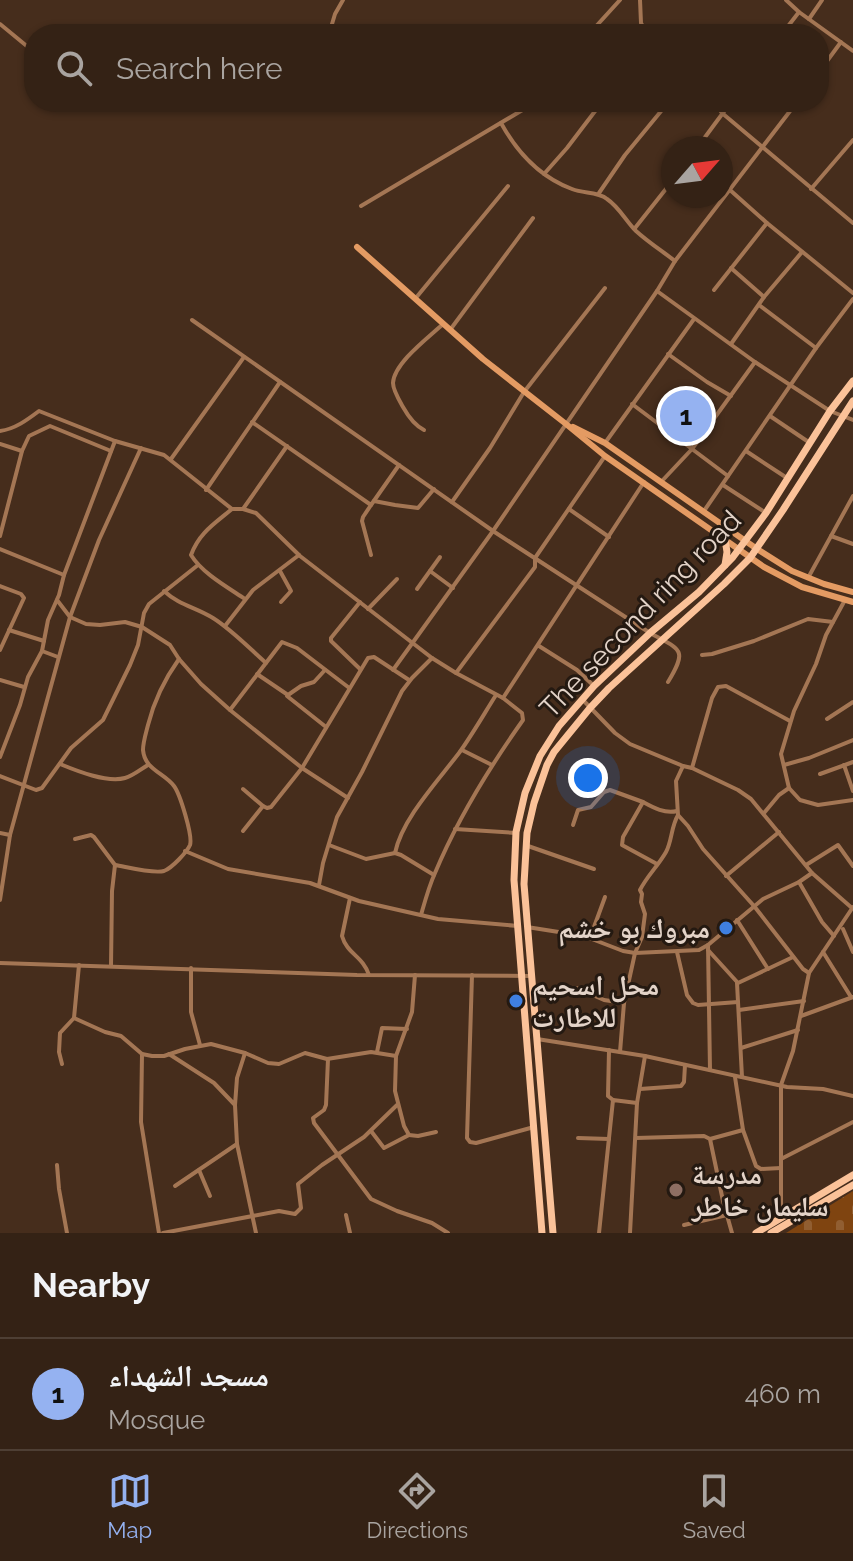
<!DOCTYPE html>
<html lang="en">
<head>
<meta charset="utf-8">
<style>
	:root { --surface:#342215; --page:#3f2f22; --text:#f1f3f6; --muted:#a9a4a0; --line:#4e3f34; --accent:#95b2f1 }
	body { margin:0; font-family:Raleway,"Noto Naskh Arabic",sans-serif; background:var(--page); color:var(--text) }
	.compass { position:absolute; left:661px; top:136px; width:72px; height:72px; border-radius:50%; background:var(--surface); box-shadow:0 2px 6px #0004; rotate:62deg }
	.you { position:absolute; left:588px; top:778px; width:28px; height:28px; margin:-20px; border:6px solid #fff; border-radius:50%; background:#1a73e8; box-shadow:0 0 0 12px #1a73e833 }
	.badge { display:grid; place-items:center; width:52px; height:52px; border-radius:50%; background:var(--accent); color:#111; font-size:26px; font-weight:700 }
	.pin { position:absolute; translate:-50% -50%; border:4px solid #fff; box-shadow:0 2px 8px #0006 }
	.list { margin:0; padding:0; list-style:none }
	h2 { display:flex; justify-content:space-between; align-items:center; height:104px; margin:0; padding:0 32px; font-size:34px }
	h2 small { font-size:26px; font-weight:400; color:var(--muted) }
	.list li { display:grid; grid-template-columns:52px 1fr auto; gap:24px; align-items:center; box-sizing:border-box; height:112px; padding:0 32px; border-top:2px solid var(--line) }
	.list b { display:block; font-size:30px; white-space:nowrap }
	.list p { margin:0; font-size:26px; white-space:nowrap; color:var(--muted) }
	.list em { font-size:26px; font-style:normal; color:var(--muted) }
	.icon { flex:none; width:44px; height:44px; fill:none; stroke:currentColor; stroke-width:2; stroke-linecap:round; stroke-linejoin:round }
	.map { position:relative; flex:none; width:853px; height:1233px; overflow:hidden }
	.search { position:absolute; background:var(--surface); box-shadow:0 2px 6px #0004; left:24px; right:24px; top:24px; height:88px; display:flex; align-items:center; gap:20px; box-sizing:border-box; padding:0 28px; border-radius:32px; color:var(--muted); font-size:30px }
	.sheet { height:216px; background:var(--surface) }
	nav { display:flex; justify-content:space-around; align-items:center; box-sizing:border-box; height:112px; border-top:2px solid var(--line); background:var(--surface); font-size:22px; color:var(--muted) }
	nav a { display:grid; justify-items:center; gap:4px }
	nav .on { color:var(--accent) }
	.map>svg:first-child { display:block }
</style>
</head>
<body>
<div class="map">
<svg width="853" height="1233" viewBox="0 0 853 1233">
	<defs>
		<pattern id="cemetery-stones" width="16" height="16" patternUnits="userSpaceOnUse" patternTransform="scale(2)"><rect width="16" height="16" fill="#7f4410"/><path d="M2 7V4a2 2 0 0 1 4 0v3zM10 15v-3a2 2 0 0 1 4 0v3z" fill="#915e31"/></pattern>
	</defs>
	<rect width="100%" height="100%" fill="#462d1c"/>
	<polygon fill="url(#cemetery-stones)" points="853,1191 853,1233 786,1233"/>
	<g fill="none" stroke-linecap="round" stroke-linejoin="round">
		<g stroke="#a47654" stroke-width="4">
			<polyline points="640,0 641,23 647,34"/>
			<polyline points="786,0 799,12 853,51"/>
			<polyline points="809,19 822,0"/>
			<polyline points="0,24 34,52"/>
			<polyline points="329,34 335,14 343,0"/>
			<polyline points="589,34 620,0"/>
			<polyline points="782,34 799,12"/>
			<polyline points="819,72 841,42"/>
			<polyline points="714,102 722,113 853,223"/>
			<path d="M501,123C517,152 540,177 572,189C584,194 597,191 607,199C619,207 626,221 636,231C648,242 662,251 675,261"/>
			<polyline points="697,148 731,102"/>
			<polyline points="544,174 567,148 602,102"/>
			<polyline points="811,189 853,140"/>
			<polyline points="730,190 767,223 853,293"/>
			<polyline points="599,193 625,155 662,110 670,102"/>
			<polyline points="361,206 536,102"/>
			<polyline points="635,228 673,180"/>
			<polyline points="731,268 764,297"/>
			<polyline points="714,290 767,223"/>
			<polyline points="657,291 755,362 830,411 853,420"/>
			<polyline points="415,299 508,186"/>
			<polyline points="759,305 816,348"/>
			<path d="M192,320L493,531L650,633C681,650 688,649 668,682"/>
			<polyline points="450,330 533,218"/>
			<polyline points="731,344 764,297 802,252"/>
			<polyline points="668,354 707,382 731,396"/>
			<polyline points="632,404 728,476"/>
			<polyline points="770,416 810,443"/>
			<polyline points="252,422 371,505 399,465"/>
			<path d="M424,430C414,425 408,416 403,407C399,400 393,390 393,383C394,363 429,337 443,324"/>
			<path d="M0,431C15,429 27,420 39,411L115,441L164,455L232,509H243L256,513L300,556L432,658L456,673L503,698L644,482"/>
			<polyline points="605,443 694,319"/>
			<polyline points="0,444 22,451"/>
			<polyline points="746,451 787,478"/>
			<polyline points="171,459 244,357"/>
			<polyline points="661,482 692,449 755,362"/>
			<polyline points="723,485 766,513"/>
			<polyline points="206,490 280,382"/>
			<polyline points="374,501 395,505 418,508 434,489"/>
			<polyline points="452,502 490,448 524,392 605,288"/>
			<polyline points="371,505 363,517 362,521 371,555"/>
			<path d="M232,509C214,524 199,533 191,555C202,573 227,587 245,599"/>
			<polyline points="243,509 287,446"/>
			<polyline points="569,509 609,537"/>
			<polyline points="704,511 816,348 853,299"/>
			<polyline points="0,536 22,451 29,436 50,426 111,451"/>
			<polyline points="831,536 853,544"/>
			<polyline points="0,549 64,575"/>
			<polyline points="280,571 291,591 281,602"/>
			<polyline points="430,571 453,588"/>
			<polyline points="808,578 853,496"/>
			<polyline points="0,586 21,594 24,598 0,650"/>
			<polyline points="417,589 440,557"/>
			<path d="M164,591C179,605 195,607 213,618C232,630 249,648 266,663"/>
			<polyline points="57,600 70,617 86,624 100,625 125,622 142,627 170,645 179,659 201,684 230,710 302,768 348,798"/>
			<polyline points="845,600 826,635 816,664 794,711 781,754 789,788 800,800 818,805 853,800"/>
			<polyline points="368,609 397,579"/>
			<polyline points="225,626 253,590 299,555"/>
			<polyline points="9,630 44,641"/>
			<polyline points="539,646 577,670 594,686"/>
			<polyline points="42,651 58,657"/>
			<polyline points="702,655 712,654 754,641 808,619 833,622"/>
			<polyline points="360,669 331,641 331,638 360,602"/>
			<polyline points="393,670 493,531 657,291 675,261 797,102"/>
			<polyline points="456,673 535,567 535,558 605,456"/>
			<polyline points="257,674 288,695 301,686 314,682 325,670"/>
			<polyline points="0,680 24,687"/>
			<polyline points="287,696 326,727"/>
			<polyline points="582,699 615,733 630,744 683,766 676,781 678,815 688,826 703,849 754,906 803,969 809,973"/>
			<polyline points="230,710 282,642 297,648 348,687"/>
			<polyline points="827,719 853,702"/>
			<polyline points="462,750 492,765"/>
			<polyline points="0,757 20,705 28,677 42,651 48,620 59,595 64,575 115,441"/>
			<path d="M60,764C77,771 107,783 125,778C133,776 141,769 148,765"/>
			<polyline points="784,765 809,758 853,740"/>
			<polyline points="844,765 853,791"/>
			<polyline points="683,766 692,768 738,790 751,799 812,873 852,908"/>
			<polyline points="692,768 712,698 718,687 726,686 790,721"/>
			<polyline points="820,774 853,762"/>
			<polyline points="0,776 36,790 42,788 71,748 103,720 130,665 138,645 144,613 149,604 198,565"/>
			<polyline points="243,789 263,806 267,808 271,807 302,768 368,658 374,657 409,680"/>
			<polyline points="764,813 779,795 789,788"/>
			<polyline points="573,825 578,810 591,807 604,792 610,790 643,802"/>
			<polyline points="455,829 516,833"/>
			<polyline points="243,831 263,806"/>
			<polyline points="0,833 10,835"/>
			<polyline points="75,839 91,835 94,837 115,865"/>
			<polyline points="329,845 366,859 395,853 401,855 434,875"/>
			<polyline points="528,846 594,869"/>
			<polyline points="185,851 228,869 310,883 359,901 438,919 518,926"/>
			<path d="M395,853C402,819 437,782 459,753C472,735 484,714 496,695"/>
			<path d="M657,864L622,845L623,837L643,802C654,808 665,814 677,811"/>
			<polyline points="806,865 838,845 853,866"/>
			<polyline points="726,876 779,832"/>
			<polyline points="799,882 822,922 834,936"/>
			<polyline points="319,885 323,863 337,817 362,772 402,691 412,678 432,658"/>
			<path d="M350,898L342,936C347,954 363,956 369,975"/>
			<polyline points="0,900 10,835 70,617 99,540 141,448"/>
			<path d="M421,915C425,901 429,886 435,873C458,818 489,768 523,720L522,713L503,698"/>
			<polyline points="737,920 768,969"/>
			<polyline points="527,927 584,936 623,951 635,953 699,950 708,945 763,899 799,882 812,873"/>
			<polyline points="843,929 853,952"/>
			<polyline points="590,938 605,897"/>
			<polyline points="708,945 710,1070"/>
			<polyline points="708,950 738,983 793,957"/>
			<polyline points="677,952 687,995 693,1003 698,1005 738,1002"/>
			<polyline points="823,952 851,997"/>
			<polyline points="0,963 357,975 532,976"/>
			<path d="M111,966L112,891L115,865C127,867 153,874 164,871C172,868 187,852 190,845C193,836 180,794 174,786C163,772 145,770 143,750C143,742 146,733 148,725C154,701 164,680 179,659"/>
			<polyline points="191,968 191,1012 200,1045"/>
			<polyline points="415,975 412,1012 396,1056 395,1091 404,1126 409,1135 418,1136 436,1132"/>
			<polyline points="472,975 467,1138 470,1142 476,1143 534,1127"/>
			<polyline points="737,983 742,1077"/>
			<polyline points="577,988 604,1000 624,1003"/>
			<polyline points="739,1010 804,1001"/>
			<polyline points="801,1016 853,997"/>
			<polyline points="74,1018 105,1032 121,1036 142,1054 152,1056 164,1056 185,1049 211,1044 245,1053 268,1063 279,1064 305,1053 327,1059 371,1052 396,1056"/>
			<polyline points="537,1039 645,1056 787,1087 823,1089 853,1096"/>
			<polyline points="741,1048 798,1030"/>
			<polyline points="609,1050 608,1096 613,1100"/>
			<polyline points="377,1052 382,1028 407,1029"/>
			<path d="M620,1052L624,1003L635,953L642,937L645,914L641,902L642,894L640,890C647,876 658,866 666,852C672,841 671,827 678,815"/>
			<polyline points="142,1054 141,1122 159,1233"/>
			<polyline points="169,1054 214,1083 235,1105 237,1078 245,1053"/>
			<polyline points="328,1059 326,1105 324,1110 313,1118 314,1123 371,1199 397,1211 432,1223 448,1233"/>
			<polyline points="62,1064 59,1052 60,1033 74,1018 79,965"/>
			<polyline points="735,1077 743,1130 756,1166 761,1169 781,1168"/>
			<polyline points="640,1089 681,1086 684,1082 685,1065"/>
			<polyline points="235,1105 237,1144 256,1233"/>
			<polyline points="371,1131 384,1148 409,1135"/>
			<polyline points="578,1138 609,1139"/>
			<polyline points="636,1138 704,1136 710,1139 723,1201 732,1233"/>
			<polyline points="710,1139 743,1130"/>
			<polyline points="781,1159 853,1122"/>
			<polyline points="57,1165 59,1189 67,1233"/>
			<polyline points="199,1170 210,1196"/>
			<polyline points="175,1186 237,1144"/>
			<polyline points="346,1215 350,1233"/>
			<polyline points="781,1219 781,1085 793,1051 809,973 853,907"/>
			<polyline points="684,1225 727,1215"/>
			<polyline points="163,1233 279,1211 295,1214 301,1208 298,1184 322,1165 364,1137 397,1105"/>
			<polyline points="599,1233 613,1100 637,1103"/>
			<polyline points="630,1233 637,1103 645,1056"/>
		</g>
		<g stroke="#e49b63" stroke-width="6">
			<polyline points="357,247 483,359 566,424 605,456 764,567 802,587 853,602"/>
			<polyline points="573,427 605,443 757,549 792,571 824,584 853,592"/>
		</g>
		<g stroke="#fbc299" stroke-width="7">
			<polyline points="725,539 727,552 725,565"/>
			<polyline points="542,1233 514,880 516,832 525,793 540,756 559,726 594,686 650,633 699,592 733,557 766,513 830,411 853,381"/>
			<polyline points="553,1233 524,884 527,833 534,803 547,765 554,752 590,708 609,688 724,584 750,558 783,510 853,401"/>
			<polyline points="756,1233 853,1175"/>
			<polyline points="771,1233 853,1185"/>
		</g>
	</g>
	<g fill="#3f7fe0" stroke="#241911" stroke-width="3">
		<circle cx="726" cy="928" r="8"/>
		<circle cx="516" cy="1001" r="8"/>
	</g>
	<circle fill="#8d6e63" stroke="#241911" stroke-width="3" cx="676" cy="1190" r="8"/>
	<g text-anchor="middle" stroke-width="6" stroke-linejoin="round" paint-order="stroke">
		<g font-size="28" fill="#e3d3c8" stroke="#241911">
			<text transform="translate(640 614) rotate(-46)" y="10">The second ring road</text>
		</g>
		<g font-size="28" font-weight="bold" fill="#e3d3c8" stroke="#241911" text-anchor="start">
			<text x="710" y="938" text-anchor="end">مبروك بو خشم</text>
			<text x="532" y="995">محل اسحيم<tspan x="532" dy="32">للاطارت</tspan></text>
			<text x="692" y="1184">مدرسة<tspan x="692" dy="32">سليمان خاطر</tspan></text>
		</g>
	</g>
</svg>
<svg class="compass" viewBox="-18 -18 36 36"><path d="M0-13l5 13h-10z" fill="#e53935"/><path d="M0 13l5-13h-10z" fill="#a9a4a0"/></svg>
<div class="you"></div>
<div class="pin badge" style="left:686px;top:416px">1</div>
<div class="search"><svg class="icon" aria-label="search" viewBox="0 0 24 24"><circle cx="10" cy="10" r="6"/><path d="M15 15l6 6"/></svg>Search here</div>
</div>
<section class="sheet">
<h2>Nearby<small></small></h2>
<ul class="list">
<li><span class="badge">1</span><div><b>مسجد الشهداء</b><p>Mosque</p></div><em>460 m</em></li>
</ul>
</section>
<nav>
<a class="on"><svg class="icon" aria-label="map" viewBox="0 0 24 24"><path d="M3 6l6-2 6 2 6-2v14l-6 2-6-2-6 2zM9 4v14M15 6v14"/></svg>Map</a>
<a><svg class="icon" aria-label="directions" viewBox="0 0 24 24"><path d="M12 3l9 9-9 9-9-9zM9 14v-3h6M13 9l2 2-2 2"/></svg>Directions</a>
<a><svg class="icon" aria-label="saved" viewBox="0 0 24 24"><path d="M7 4h10v16l-5-4-5 4z"/></svg>Saved</a>
</nav>
</body>
</html>
